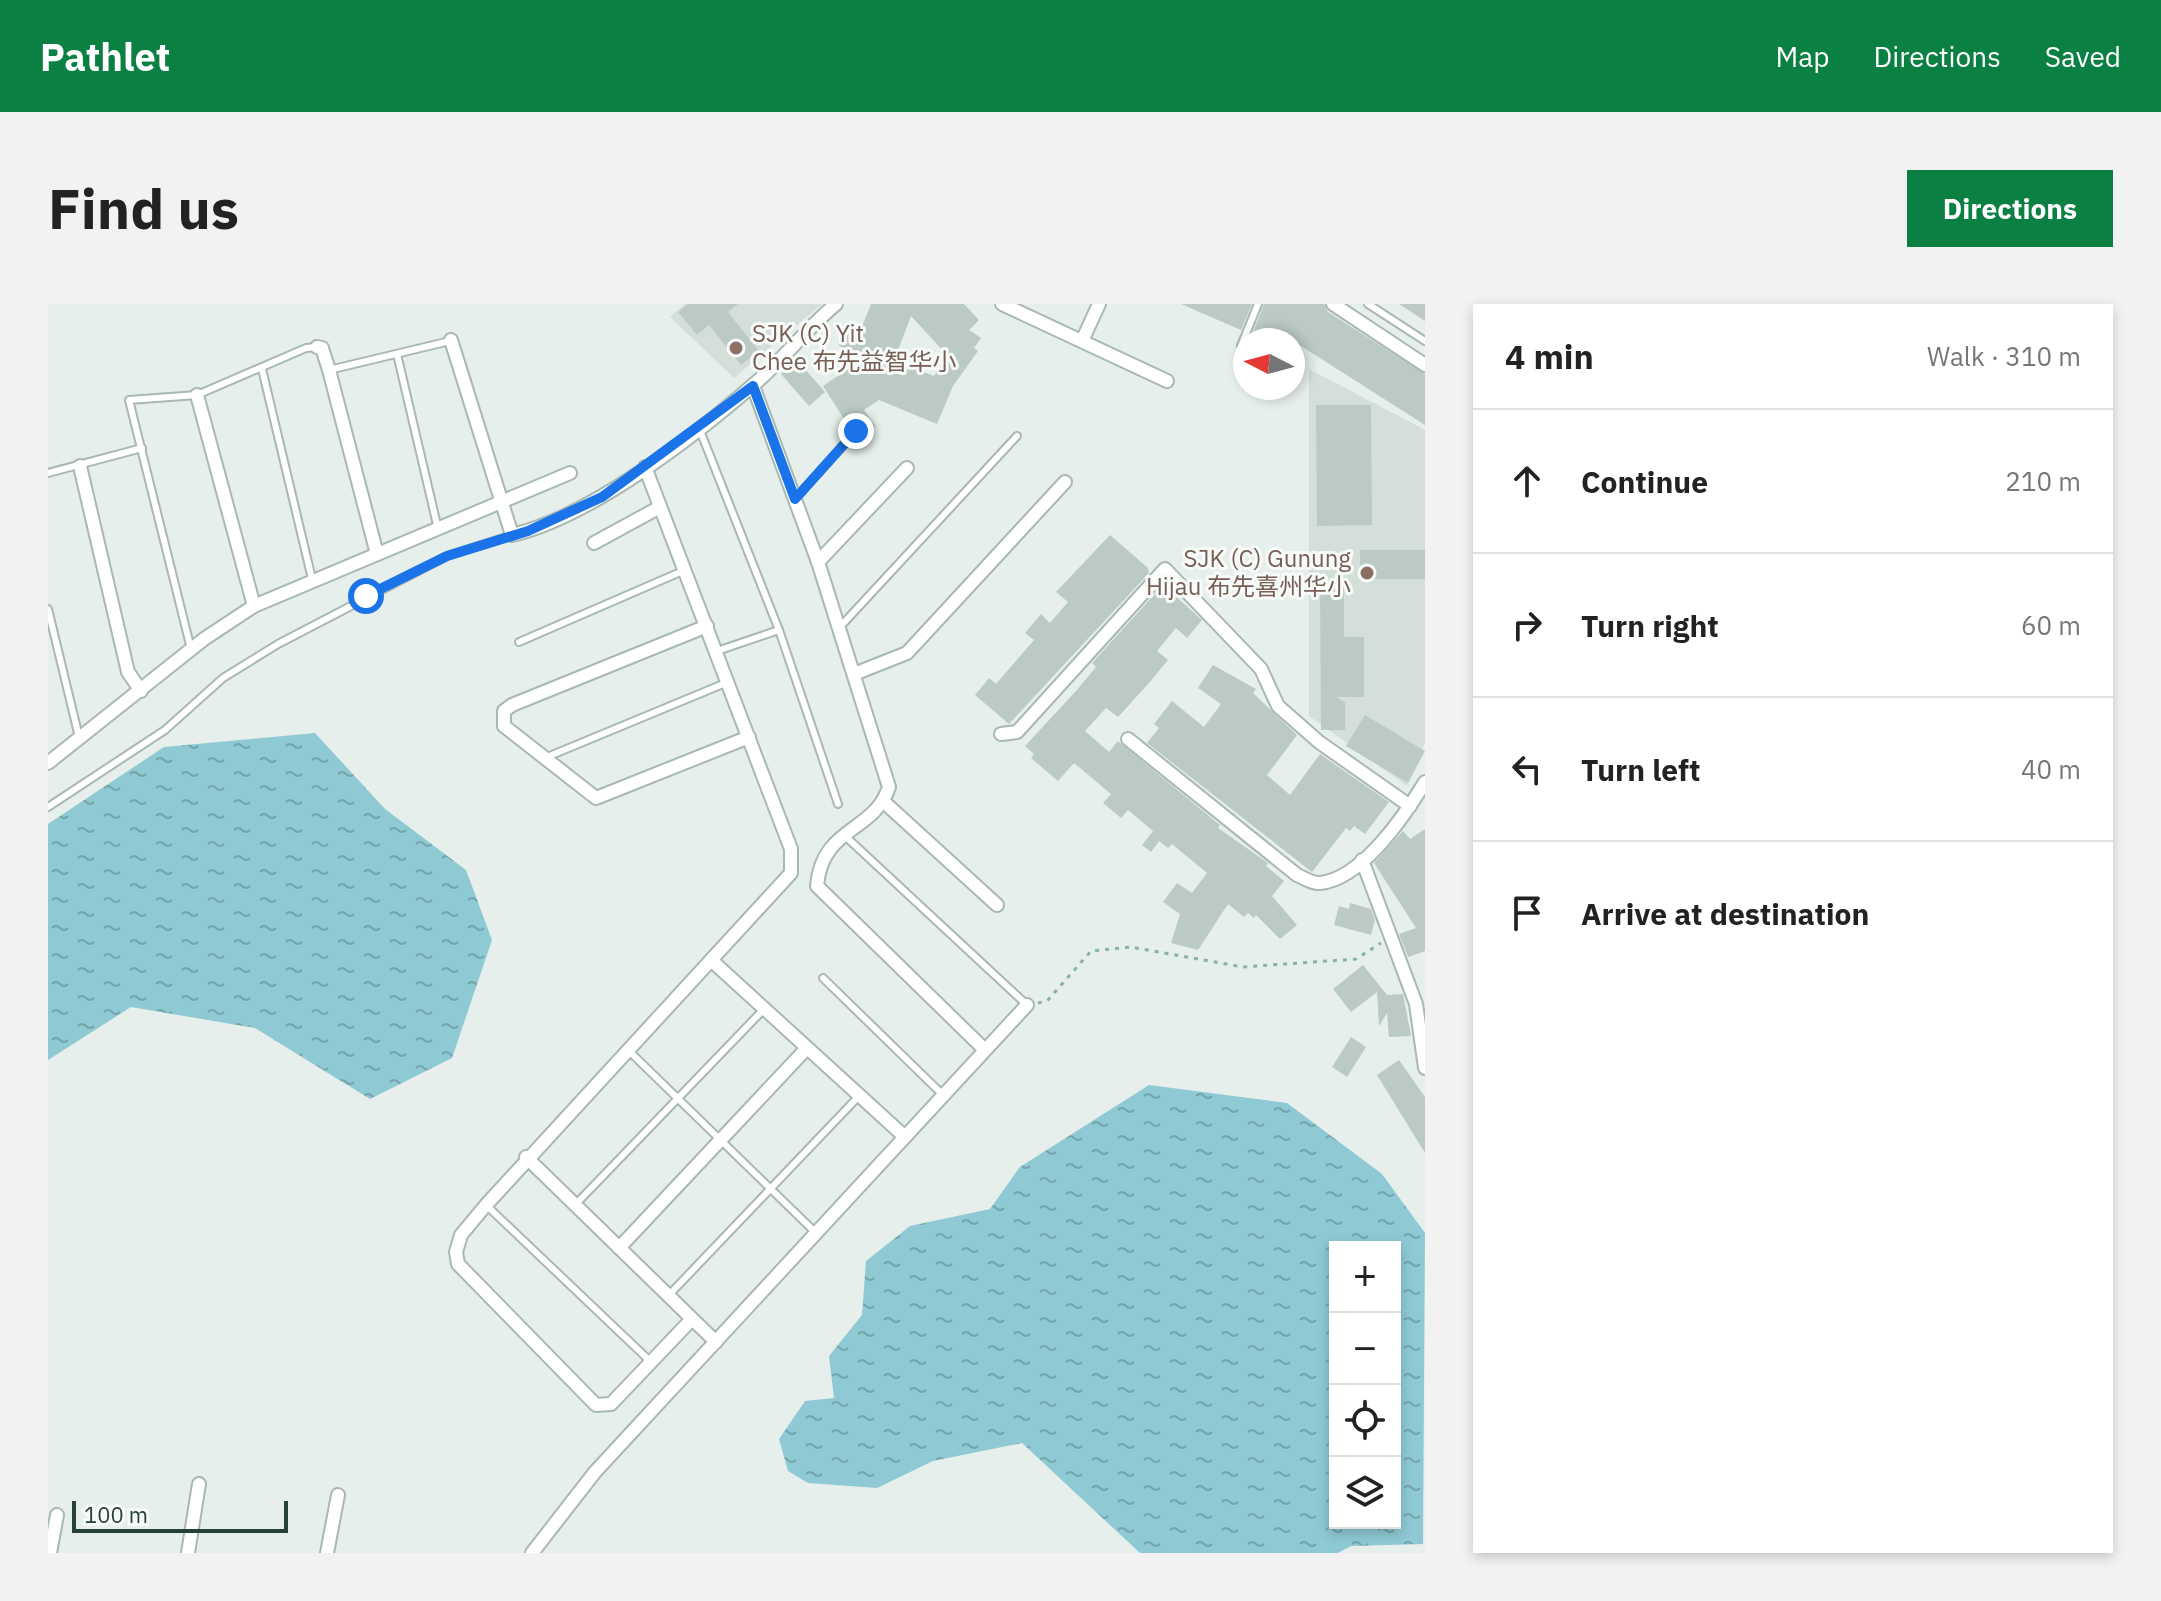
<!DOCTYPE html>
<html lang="en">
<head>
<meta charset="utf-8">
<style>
	:root { --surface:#fff; --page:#f2f2f2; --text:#222; --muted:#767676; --line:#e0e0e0; --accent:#0b8043 }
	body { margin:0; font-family:"IBM Plex Sans","Noto Sans SC",sans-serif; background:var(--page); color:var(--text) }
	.controls { position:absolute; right:24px; bottom:24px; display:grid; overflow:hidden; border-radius:0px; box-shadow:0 4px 12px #0003 }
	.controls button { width:72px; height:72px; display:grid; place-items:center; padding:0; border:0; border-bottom:2px solid var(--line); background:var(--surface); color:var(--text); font:40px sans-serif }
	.compass { position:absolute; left:1185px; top:24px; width:72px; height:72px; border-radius:50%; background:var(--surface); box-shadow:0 4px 12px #0003; rotate:276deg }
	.scale { position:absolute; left:24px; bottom:20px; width:216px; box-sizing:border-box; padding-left:8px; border:4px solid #24423a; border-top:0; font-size:22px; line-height:28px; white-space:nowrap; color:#24423a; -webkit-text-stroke:6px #f7fbf9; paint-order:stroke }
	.stop { position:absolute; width:24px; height:24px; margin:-18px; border:6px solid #1a73e8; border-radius:50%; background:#fff }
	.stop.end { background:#1a73e8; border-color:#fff; box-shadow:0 2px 8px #0008 }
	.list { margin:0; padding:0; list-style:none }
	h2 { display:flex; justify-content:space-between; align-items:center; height:104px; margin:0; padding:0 32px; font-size:34px }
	h2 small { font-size:26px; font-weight:400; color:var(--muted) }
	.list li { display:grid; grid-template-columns:52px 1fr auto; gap:24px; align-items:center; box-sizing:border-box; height:144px; padding:0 32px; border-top:2px solid var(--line) }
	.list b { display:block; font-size:30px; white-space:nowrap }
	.list em { font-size:26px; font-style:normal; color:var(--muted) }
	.icon { flex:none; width:44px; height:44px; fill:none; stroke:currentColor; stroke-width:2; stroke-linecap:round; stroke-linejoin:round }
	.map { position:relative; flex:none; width:1377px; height:1249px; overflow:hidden; border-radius:0px }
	header { display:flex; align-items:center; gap:48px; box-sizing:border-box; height:112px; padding:0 40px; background:var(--accent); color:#fff }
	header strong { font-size:38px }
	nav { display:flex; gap:44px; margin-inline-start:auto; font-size:28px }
	.intro { display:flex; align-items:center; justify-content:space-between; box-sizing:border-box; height:192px; padding:0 48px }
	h1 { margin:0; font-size:56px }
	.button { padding:20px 36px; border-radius:0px; background:var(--accent); color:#fff; font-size:28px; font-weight:700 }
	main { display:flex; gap:48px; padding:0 48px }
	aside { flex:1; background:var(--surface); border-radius:0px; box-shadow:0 4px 12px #0003 }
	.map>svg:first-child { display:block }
</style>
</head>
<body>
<header>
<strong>Pathlet</strong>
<nav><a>Map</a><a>Directions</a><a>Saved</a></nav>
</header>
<div class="intro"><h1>Find us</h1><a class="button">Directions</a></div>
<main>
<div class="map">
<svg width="1377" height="1249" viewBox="0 0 1377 1249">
	<defs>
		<pattern id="water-ripples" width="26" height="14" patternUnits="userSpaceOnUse" patternTransform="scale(2)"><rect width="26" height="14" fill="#8ec9d4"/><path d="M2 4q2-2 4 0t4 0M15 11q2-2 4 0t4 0" fill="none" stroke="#74a5ad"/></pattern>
	</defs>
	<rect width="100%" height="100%" fill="#e6efeb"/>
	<g fill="#d4dfda">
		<polygon points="637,0 774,0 686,74 622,13"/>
		<polygon points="1261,65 1377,126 1377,438 1359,482 1261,412"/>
	</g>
	<g fill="url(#water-ripples)" fill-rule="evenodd">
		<polygon points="267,429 337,505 418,566 444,636 404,754 322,795 207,724 83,703 0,756 0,520 116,443"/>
		<path d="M1101,781L1239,799L1334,870L1377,929L1375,1240L1303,1242L1290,1249H1092L974,1139L885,1157L829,1184L760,1179L740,1167L731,1135L757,1097L786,1094L781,1052L814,1011L818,957L862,922L942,905L972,863ZM1287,943H1347V1219H1287Z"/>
	</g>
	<g fill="#bbcac4" fill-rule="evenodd">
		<polygon points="640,0 690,0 680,8 711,47 693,61 661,21 649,31 630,8"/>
		<path d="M823,0H916L931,16L921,26L933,34L926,44L930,47L905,82L889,120L831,96L816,106L828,123L798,118L775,82L809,59L790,40L806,25L811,30ZM863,12L900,52L886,72L846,57Z"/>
		<polygon points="1133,0 1204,0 1193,26"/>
		<polygon points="1216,0 1276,0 1280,8 1377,70 1377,121 1253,42 1245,58 1245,36 1214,36 1204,31"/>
		<polygon points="1351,0 1377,0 1377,17"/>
		<polygon points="749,56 777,88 761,102 733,70"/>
		<polygon points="1268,101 1323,101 1324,221 1269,222"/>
		<polygon points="1062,231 1100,264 1101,269 961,420 927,391 941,374 948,380 986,336 977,329 993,310 1002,319 1020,298 1008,288"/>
		<rect x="1312" y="246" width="65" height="29"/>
		<polygon points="1115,281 1154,316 1139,334 1128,324 1109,347 1120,356 1101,379 1070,413 1058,404 1037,427 1061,448 1070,437 1172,521 1170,524 1220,559 1218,562 1236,577 1224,592 1249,621 1232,635 1208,611 1206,614 1200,609 1196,613 1180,600 1150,646 1123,639 1132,610 1115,598 1129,579 1144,589 1159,569 1124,540 1120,544 1111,537 1103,548 1094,541 1105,527 1080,506 1073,514 1055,499 1063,490 1026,459 1010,477 983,454 986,450 977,442 1028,387 1048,363 1044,359"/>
		<polygon points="1272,281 1296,281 1296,333 1316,333 1316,393 1288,393 1297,398 1297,426 1273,426"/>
		<polygon points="1165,361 1208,385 1205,389 1249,431 1219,471 1242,491 1272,450 1341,498 1317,530 1306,522 1302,527 1298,524 1264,568 1099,439 1111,424 1106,420 1124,397 1156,423 1173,400 1150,384"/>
		<polygon points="1317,411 1377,447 1360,479 1298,442"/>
		<polygon points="1377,525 1377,647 1360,653 1351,630 1368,624 1326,559 1355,527 1362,535"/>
		<polygon points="1302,599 1323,605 1327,616 1323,631 1286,621 1291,602 1301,605"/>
		<polygon points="1315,661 1339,691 1355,690 1363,732 1341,733 1339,709 1331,722 1329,688 1303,708 1285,685"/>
		<polygon points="1303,733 1318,743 1299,773 1284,763"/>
		<polygon points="1351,756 1377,793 1377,849 1329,771"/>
	</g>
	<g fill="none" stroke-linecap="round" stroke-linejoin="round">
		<g stroke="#a8b8b2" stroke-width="10">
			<g id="lane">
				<polyline points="1320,0 1377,37"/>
				<polyline points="1193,42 1210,0"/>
				<polyline points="349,50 390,225"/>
				<polyline points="214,65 264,275"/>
				<polyline points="281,66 402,37"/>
				<polyline points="651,124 731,326 790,500"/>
				<polyline points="0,169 94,144"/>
				<polyline points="747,195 808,127"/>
				<polyline points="0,305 31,433"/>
				<polyline points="791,324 969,132"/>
				<polyline points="471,338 637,266"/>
				<polyline points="143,345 81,96 149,91 258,44 269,43"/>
				<polyline points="669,347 731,326"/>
				<polyline points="499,453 680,378"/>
				<polyline points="0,503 117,426 175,374 230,340 399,252 464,231"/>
				<polyline points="796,531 978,700"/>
				<polyline points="775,674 895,791"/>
				<polyline points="579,745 768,929"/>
				<polyline points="438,901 603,1058"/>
				<polyline points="527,901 716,705"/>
				<polyline points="620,992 811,792"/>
			</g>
		</g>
		<g stroke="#a8b8b2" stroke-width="16">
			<g id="street">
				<polyline points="954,0 1119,77"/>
				<polyline points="1285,0 1377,61"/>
				<path d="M403,36L464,231C542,213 644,134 704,82C734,57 758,25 788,0"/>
				<polyline points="1034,37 1051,0"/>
				<polyline points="269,43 274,44 281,66 329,250"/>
				<path d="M705,82L770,258L841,483C826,529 774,522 769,582L937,746"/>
				<polyline points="149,91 206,302"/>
				<polyline points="32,162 80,368 93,387"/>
				<polyline points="597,163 743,545 743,569 438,901 413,931 408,948 410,960 548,1101 563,1100 644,1015"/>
				<polyline points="546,239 612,203"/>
				<polyline points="770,258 859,164"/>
				<polyline points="659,322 464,401 456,407 456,422 548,494 701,433"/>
				<polyline points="806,370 859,349 1017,178"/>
				<polyline points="953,430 969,428 1117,265 1213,365 1230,402 1271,438 1362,502"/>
				<path d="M1080,435L1249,571C1256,574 1265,580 1272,579C1314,575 1357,511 1377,478"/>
				<polyline points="0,459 156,335 206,302 522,169"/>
				<polyline points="836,498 949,601"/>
				<polyline points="1314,556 1368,700 1377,764"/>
				<polyline points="663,656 857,833"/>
				<polyline points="478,853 668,1038"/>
				<polyline points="571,944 759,744"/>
				<polyline points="2,1249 9,1211"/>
				<polyline points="140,1249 151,1180"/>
				<polyline points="279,1249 290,1191"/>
				<polyline points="484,1249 547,1168 979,701"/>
			</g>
		</g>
		<polyline stroke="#86b3a5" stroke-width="3" stroke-dasharray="4 6" stroke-linecap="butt" points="990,699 999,697 1043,647 1083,643 1195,663 1308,655 1333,639"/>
		<use href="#lane" stroke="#fff" stroke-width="6"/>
		<use href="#street" stroke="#fff" stroke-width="12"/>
	</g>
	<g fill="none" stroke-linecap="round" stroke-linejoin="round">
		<polyline stroke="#1a73e8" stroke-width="10" points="318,292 399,252 480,227 554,193 705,82 747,195 808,127"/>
	</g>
	<g fill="#8d6e63" stroke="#f7fbf9" stroke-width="3">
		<circle cx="688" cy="44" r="8"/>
		<circle cx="1319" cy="269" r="8"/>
	</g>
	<g text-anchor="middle" stroke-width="6" stroke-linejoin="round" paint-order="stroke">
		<g font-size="24" fill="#785e54" stroke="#f7fbf9" text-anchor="start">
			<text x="704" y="38">SJK (C) Yit<tspan x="704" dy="28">Chee 布先益智华小</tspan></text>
			<text x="1303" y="263" text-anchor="end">SJK (C) Gunung<tspan x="1303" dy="28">Hijau 布先喜州华小</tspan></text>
		</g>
	</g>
</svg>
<div class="controls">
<button>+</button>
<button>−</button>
<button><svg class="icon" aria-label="locate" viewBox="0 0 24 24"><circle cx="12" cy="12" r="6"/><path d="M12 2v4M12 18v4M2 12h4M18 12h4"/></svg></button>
<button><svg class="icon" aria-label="layers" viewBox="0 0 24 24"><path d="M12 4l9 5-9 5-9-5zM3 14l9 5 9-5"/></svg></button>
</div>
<svg class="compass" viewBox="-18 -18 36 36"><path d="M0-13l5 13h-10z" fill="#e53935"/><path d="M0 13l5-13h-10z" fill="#767676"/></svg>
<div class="scale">100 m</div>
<div class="stop" style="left:318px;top:292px"></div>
<div class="stop end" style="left:808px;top:127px"></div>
</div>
<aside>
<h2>4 min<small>Walk · 310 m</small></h2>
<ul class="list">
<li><svg class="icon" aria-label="ahead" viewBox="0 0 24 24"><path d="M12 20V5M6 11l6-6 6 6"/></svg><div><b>Continue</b></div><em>210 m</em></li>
<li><svg class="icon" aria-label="right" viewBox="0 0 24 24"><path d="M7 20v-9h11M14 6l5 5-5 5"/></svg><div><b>Turn right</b></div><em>60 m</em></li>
<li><svg class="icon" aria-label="left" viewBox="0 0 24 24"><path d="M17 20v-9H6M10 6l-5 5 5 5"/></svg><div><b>Turn left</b></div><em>40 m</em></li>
<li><svg class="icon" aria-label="arrive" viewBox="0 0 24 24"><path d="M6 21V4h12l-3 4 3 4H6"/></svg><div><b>Arrive at destination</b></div></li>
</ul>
</aside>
</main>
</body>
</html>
